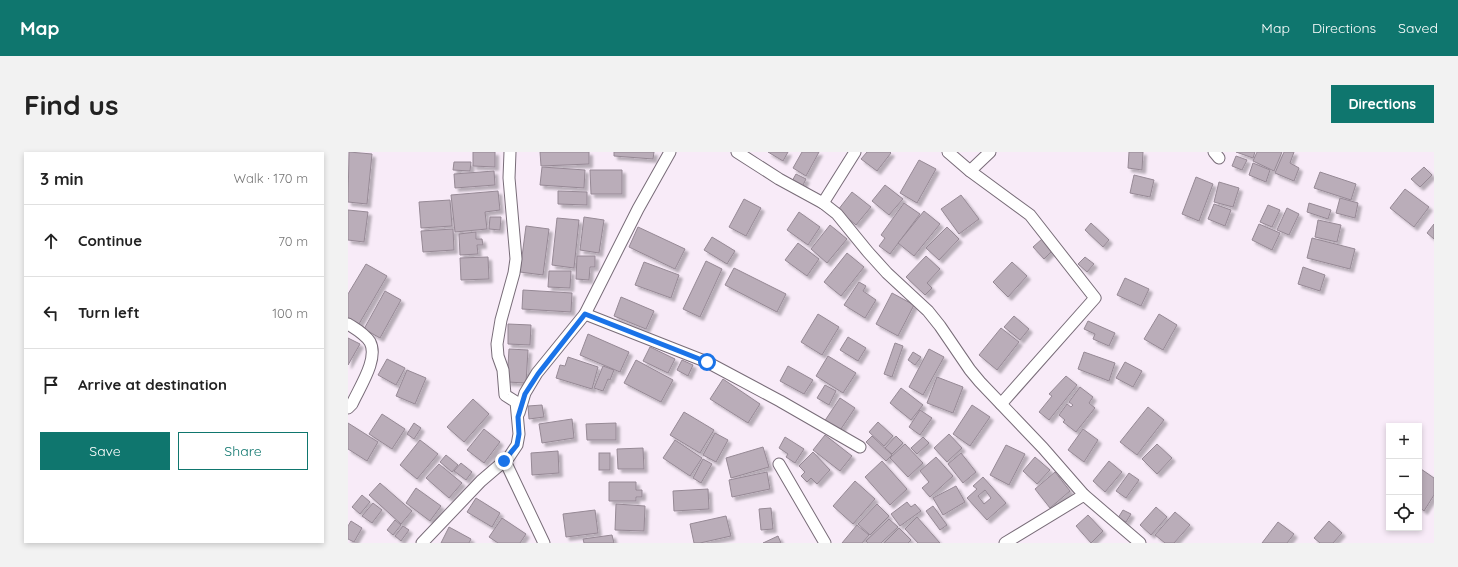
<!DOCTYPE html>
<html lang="en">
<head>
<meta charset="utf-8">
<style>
	:root { --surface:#fff; --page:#f2f2f2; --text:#222; --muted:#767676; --line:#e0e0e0; --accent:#0f766e }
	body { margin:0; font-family:Quicksand,sans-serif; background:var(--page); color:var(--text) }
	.controls { position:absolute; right:12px; bottom:12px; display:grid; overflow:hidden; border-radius:0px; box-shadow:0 2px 6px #0003 }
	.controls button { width:36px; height:36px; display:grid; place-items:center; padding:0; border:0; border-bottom:1px solid var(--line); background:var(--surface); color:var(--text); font:20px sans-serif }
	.stop { position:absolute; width:12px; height:12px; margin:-9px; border:3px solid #1a73e8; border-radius:50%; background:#fff }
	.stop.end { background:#1a73e8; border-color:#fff; box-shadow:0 1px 4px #0008 }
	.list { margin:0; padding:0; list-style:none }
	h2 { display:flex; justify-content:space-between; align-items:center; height:52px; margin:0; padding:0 16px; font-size:17px }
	h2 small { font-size:13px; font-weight:400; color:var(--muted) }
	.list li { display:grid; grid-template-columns:26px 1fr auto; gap:12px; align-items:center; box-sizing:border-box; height:72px; padding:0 16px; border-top:1px solid var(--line) }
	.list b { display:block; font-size:15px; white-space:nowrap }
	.list em { font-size:13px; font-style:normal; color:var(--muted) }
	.actions { display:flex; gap:8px; padding:12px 16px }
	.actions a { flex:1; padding:9px 0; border:1px solid var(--accent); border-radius:0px; text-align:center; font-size:14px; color:var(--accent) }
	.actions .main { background:var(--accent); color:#fff }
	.icon { flex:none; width:22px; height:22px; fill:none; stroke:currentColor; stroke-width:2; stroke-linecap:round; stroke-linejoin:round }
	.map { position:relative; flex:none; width:1086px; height:391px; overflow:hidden; border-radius:0px }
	header { display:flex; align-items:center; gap:24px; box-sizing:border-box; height:56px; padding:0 20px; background:var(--accent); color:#fff }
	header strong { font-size:19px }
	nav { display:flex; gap:22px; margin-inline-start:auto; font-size:14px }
	.intro { display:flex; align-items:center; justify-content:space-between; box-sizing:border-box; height:96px; padding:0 24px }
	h1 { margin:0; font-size:28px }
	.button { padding:10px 18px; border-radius:0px; background:var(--accent); color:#fff; font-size:14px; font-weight:700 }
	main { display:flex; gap:24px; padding:0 24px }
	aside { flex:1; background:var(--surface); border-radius:0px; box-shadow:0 2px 6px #0003 }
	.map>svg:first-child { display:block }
</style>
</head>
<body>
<header>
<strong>Map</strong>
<nav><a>Map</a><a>Directions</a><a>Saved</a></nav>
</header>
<div class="intro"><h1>Find us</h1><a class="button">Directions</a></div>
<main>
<aside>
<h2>3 min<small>Walk · 170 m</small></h2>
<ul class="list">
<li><svg class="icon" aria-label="ahead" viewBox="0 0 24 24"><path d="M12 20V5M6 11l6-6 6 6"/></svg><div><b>Continue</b></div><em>70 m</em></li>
<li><svg class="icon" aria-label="left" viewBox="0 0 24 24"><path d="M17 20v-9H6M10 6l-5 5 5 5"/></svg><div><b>Turn left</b></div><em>100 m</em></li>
<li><svg class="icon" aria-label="arrive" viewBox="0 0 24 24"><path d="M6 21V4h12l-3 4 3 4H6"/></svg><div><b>Arrive at destination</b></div></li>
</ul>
<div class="actions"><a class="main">Save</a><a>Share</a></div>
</aside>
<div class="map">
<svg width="1086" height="391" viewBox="0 0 1086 391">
	<defs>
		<filter id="shadow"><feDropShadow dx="3.5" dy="3.5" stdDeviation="1" flood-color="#0004"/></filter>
	</defs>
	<rect width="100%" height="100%" fill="#f8ebf8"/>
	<g fill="#baadb9" stroke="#968995" fill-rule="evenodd" filter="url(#shadow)">
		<polygon points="1,0 24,2 19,52 0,50"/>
		<polygon points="125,0 147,0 147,15 125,14"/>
		<polygon points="192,0 241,0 241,12 193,14"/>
		<polygon points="266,0 306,0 305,7 266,4"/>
		<polygon points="420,0 440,0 435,9"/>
		<polygon points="454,0 471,0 458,24 445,16"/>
		<polygon points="519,0 542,0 543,1 529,19 513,7"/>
		<polygon points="781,0 795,0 794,18 780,16"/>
		<polygon points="888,0 907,0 905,6"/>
		<polygon points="909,0 934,0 926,19 905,9"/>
		<polygon points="936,0 946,0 942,11 951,16 946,29 927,21"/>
		<polygon points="888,4 899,8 894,18 884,14"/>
		<polygon points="571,8 588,17 569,51 552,41"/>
		<polygon points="106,10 123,10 122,19 105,18"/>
		<polygon points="905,11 922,18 918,30 901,23"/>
		<polygon points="194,15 237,18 236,36 192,33"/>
		<polygon points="1076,15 1084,23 1072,35 1063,27"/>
		<polygon points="242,18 274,18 274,42 243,42"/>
		<polygon points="146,19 147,33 107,36 106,22"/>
		<polygon points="972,20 1008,32 1003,48 966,36"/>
		<polygon points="448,22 458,27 453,37 443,31"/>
		<polygon points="786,23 806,28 802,45 782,41"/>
		<polygon points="848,25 865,32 851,69 834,62"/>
		<polygon points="871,30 891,36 885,55 866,50"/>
		<polygon points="537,33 555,47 541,63 524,49"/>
		<polygon points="1057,37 1081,55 1066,75 1042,56"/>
		<polygon points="150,39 152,58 137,60 139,77 107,80 103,43"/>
		<polygon points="210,39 239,40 239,53 210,52"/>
		<polygon points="504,40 523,55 508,73 490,58"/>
		<polygon points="613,43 631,67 611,82 593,57"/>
		<polygon points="992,46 1010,51 1007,66 988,61"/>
		<polygon points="396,47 413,56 398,84 381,75"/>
		<polygon points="102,48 104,74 73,76 71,50"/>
		<polygon points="556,51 572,62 542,102 531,94 537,86 533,83"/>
		<polygon points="961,51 983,58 980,67 959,60"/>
		<polygon points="866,52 883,58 877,74 860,67"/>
		<polygon points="920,53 932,58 924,75 912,70"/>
		<polygon points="939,56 951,62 941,83 929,78"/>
		<polygon points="0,58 20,60 16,90 0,88"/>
		<polygon points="576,59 592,72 566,104 550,91"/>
		<polygon points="451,60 472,75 460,93 439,78"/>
		<polygon points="142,65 153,65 152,78 141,77"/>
		<polygon points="236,65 256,68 251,101 232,98"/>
		<polygon points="209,66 231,68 226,116 204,113"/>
		<polygon points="970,68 993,73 989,90 967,85"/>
		<polygon points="743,71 761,88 755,95 737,78"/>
		<polygon points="911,72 932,81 924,98 904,88"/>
		<polygon points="1086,72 1086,87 1079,81"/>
		<polygon points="482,73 499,87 479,111 463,97"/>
		<polygon points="178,74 201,77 195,123 172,120"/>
		<polygon points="290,75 337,97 327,117 281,95"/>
		<polygon points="599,75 611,87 591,108 578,96"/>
		<polygon points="105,77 106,98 75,100 73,79"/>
		<polygon points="128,80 128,87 134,87 135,93 129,93 130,102 112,103 111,82"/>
		<polygon points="364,85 387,99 379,112 356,98"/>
		<polygon points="964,86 1007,97 1002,117 959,106"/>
		<polygon points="694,87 704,99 696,107 685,95"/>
		<polygon points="450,91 471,107 459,124 437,108"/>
		<polygon points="499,101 516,115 493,144 476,130"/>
		<polygon points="229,104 247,104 247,115 242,115 241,128 228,127"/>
		<polygon points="578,104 592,117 579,131 584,136 577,143 558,125"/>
		<polygon points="140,105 141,127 113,128 112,106"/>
		<polygon points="737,105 746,112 739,120 730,112"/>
		<polygon points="358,109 374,117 352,165 335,157"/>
		<polygon points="296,110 331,123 323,146 287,133"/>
		<polygon points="664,110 679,124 660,145 645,130"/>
		<polygon points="18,112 39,124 11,172 0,166 0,142"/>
		<polygon points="955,115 977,123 972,139 950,132"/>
		<polygon points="386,116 438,142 429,160 377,133"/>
		<polygon points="201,119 223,119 222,136 200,135"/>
		<polygon points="777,126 801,137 793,154 769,143"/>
		<polygon points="511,130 518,134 515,139 528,148 517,166 496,153"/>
		<polygon points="175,138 224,141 223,160 174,157"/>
		<polygon points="37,139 53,148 32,186 16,177"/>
		<polygon points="544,141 566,153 550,184 528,172"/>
		<polygon points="273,145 306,159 298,177 266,164"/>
		<polygon points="470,162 491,175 474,203 453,190"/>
		<polygon points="811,162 829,173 815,198 796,187"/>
		<polygon points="666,164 681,177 672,188 656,175"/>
		<polygon points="740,169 767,181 761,194 745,187 747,182 736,177"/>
		<polygon points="160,172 183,173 182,193 160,192"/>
		<polygon points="653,176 671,190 649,218 631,203"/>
		<polygon points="240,182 281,200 272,220 232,203"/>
		<polygon points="500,185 518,196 510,209 492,198"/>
		<polygon points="0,186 12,192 0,213"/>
		<polygon points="547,191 555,194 544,225 536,222"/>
		<polygon points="302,195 327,207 320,221 295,209"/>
		<polygon points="161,197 180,198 178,231 159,230"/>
		<polygon points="581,197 596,205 575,243 561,235"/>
		<polygon points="565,200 573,205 567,213 560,208"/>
		<polygon points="736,200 767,211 761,229 730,217"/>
		<polygon points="480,204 508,221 495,241 468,224"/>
		<polygon points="220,205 250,215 244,237 208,226 212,213 217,214"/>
		<polygon points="39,207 57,216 48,233 30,223"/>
		<polygon points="288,208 325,228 313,250 276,231"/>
		<polygon points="334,208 345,213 340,224 329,218"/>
		<polygon points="777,210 794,219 785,235 768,226"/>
		<polygon points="255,214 266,218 262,228 260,227 255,239 246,236"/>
		<polygon points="440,214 465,228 456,242 432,229"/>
		<polygon points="59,218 78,226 67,252 48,244"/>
		<polygon points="718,224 729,233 701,268 691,260 704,244 701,242"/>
		<polygon points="589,225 615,235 605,261 579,251"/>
		<polygon points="375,227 412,252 400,271 362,247"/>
		<polygon points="477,233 488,239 481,253 469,246"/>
		<polygon points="732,235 745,245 741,251 747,256 728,280 715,270 717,268 711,263 719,252 723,255 725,253 721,250"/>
		<polygon points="553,236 575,253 563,268 542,251"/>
		<polygon points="492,246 507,256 491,280 476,270"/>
		<polygon points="125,247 141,262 116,290 99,275"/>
		<polygon points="194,253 196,265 181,267 180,254"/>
		<polygon points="624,253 642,265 622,294 605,282"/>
		<polygon points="800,255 816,268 789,303 772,290"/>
		<polygon points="572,258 584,266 572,283 561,275"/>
		<polygon points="336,260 366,278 352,301 322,283"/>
		<polygon points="34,262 57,277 44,297 21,282"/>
		<polygon points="224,267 226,286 194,291 191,272"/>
		<polygon points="530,270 545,284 536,294 521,280"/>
		<polygon points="0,271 30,290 19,309 0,297"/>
		<polygon points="66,271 73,276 66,287 59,282"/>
		<polygon points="268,271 268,288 239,288 238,272"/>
		<polygon points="136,277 152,290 136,311 119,298"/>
		<polygon points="735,277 750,288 736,310 720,298"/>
		<polygon points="367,281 380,288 368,310 355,303"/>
		<polygon points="601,282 614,296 599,310 586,296"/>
		<polygon points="477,283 504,304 492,319 465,298"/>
		<polygon points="524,284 544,303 538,309 518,290"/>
		<polygon points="548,284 555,291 544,302 537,296"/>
		<polygon points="437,285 456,297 447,311 438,305 440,302 431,296"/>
		<polygon points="575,285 581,291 569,302 563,296"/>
		<polygon points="72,288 90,302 69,327 52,313"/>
		<polygon points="327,288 354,306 342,324 315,306"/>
		<polygon points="557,292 575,311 560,325 542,306"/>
		<polygon points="809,292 824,306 809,322 794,307"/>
		<polygon points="658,293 677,302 661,333 642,323"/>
		<polygon points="415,295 421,315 383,326 378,306"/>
		<polygon points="295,296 296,317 270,317 269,297"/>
		<polygon points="210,299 211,321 184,323 183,301"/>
		<polygon points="465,300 482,318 469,332 463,326 459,330 453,324 457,320 451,314"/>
		<rect x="251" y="301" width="11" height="17"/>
		<polygon points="613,301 628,320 615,331 600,312"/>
		<polygon points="98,303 110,313 104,320 92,310"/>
		<polygon points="588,305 605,324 582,345 574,336 581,330 572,319"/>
		<polygon points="687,305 702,318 689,332 675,319"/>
		<polygon points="355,307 364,312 353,331 345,326"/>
		<polygon points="534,309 559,337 542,353 517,325"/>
		<polygon points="761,309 774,320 757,340 745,329"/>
		<polygon points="113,311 124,320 118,328 106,319"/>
		<polygon points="91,312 114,331 101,346 78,326"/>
		<polygon points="1073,317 1086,326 1086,343 1076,359 1071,355 1071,321"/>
		<polygon points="419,320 422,337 384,345 381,328"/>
		<polygon points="707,320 722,339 702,356 687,337"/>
		<polygon points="781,321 791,328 778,346 768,339"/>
		<path d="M635,325L658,351L639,368L619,346L629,337L625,334ZM637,338L643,346L636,352L630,344Z"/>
		<polygon points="507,329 527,347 505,372 485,354"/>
		<polygon points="261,330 288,330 288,338 294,338 294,345 288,345 288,349 261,349"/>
		<polygon points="32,331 64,359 53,372 21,343"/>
		<polygon points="608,334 617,350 595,363 585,346"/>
		<polygon points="68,336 93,354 82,369 58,351"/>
		<polygon points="360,337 361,357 326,359 325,339"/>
		<polygon points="14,343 22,350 12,362 4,355"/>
		<polygon points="128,346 152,361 144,375 119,360"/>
		<polygon points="559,350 563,355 567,352 573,359 552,374 543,362"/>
		<polygon points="25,351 34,358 24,371 14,364"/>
		<polygon points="268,352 297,354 296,379 267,378"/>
		<polygon points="529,352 541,364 522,383 510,372"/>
		<polygon points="585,354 599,373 592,378 578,359"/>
		<polygon points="808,355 819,365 803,383 792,373"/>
		<polygon points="423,356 425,377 413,378 411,357"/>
		<polygon points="247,358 250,381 218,385 215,362"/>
		<polygon points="775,358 783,362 778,370 770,366"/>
		<polygon points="827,360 842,373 826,391 817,391 807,383"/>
		<polygon points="740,363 755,379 743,391 728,374"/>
		<polygon points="378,364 383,384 352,391 346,391 342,372"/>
		<polygon points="569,365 592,391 570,391 557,377"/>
		<polygon points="154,366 178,382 172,391 150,391 141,385"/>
		<polygon points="541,367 550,375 533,391 520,391 518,389"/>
		<polygon points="47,368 53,373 45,383 39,378"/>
		<polygon points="3,369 14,376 6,390 0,387 0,374"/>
		<polygon points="981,369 994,381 985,391 972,391 966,386"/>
		<polygon points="930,370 946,382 939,391 914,391"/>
		<polygon points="509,373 521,383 514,391 494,391"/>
		<polygon points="55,374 61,378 53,389 47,384"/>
		<polygon points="101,375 123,387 121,391 93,391"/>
		<polygon points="551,376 563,388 560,391 536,391"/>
		<polygon points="264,383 266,391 236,391 235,387"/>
		<polygon points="430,384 433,391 415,391"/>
	</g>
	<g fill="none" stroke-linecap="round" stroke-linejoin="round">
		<g stroke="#786c78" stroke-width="13">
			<g id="street">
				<polyline points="389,0 431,27 475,51 489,62 520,100 539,121 580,159 592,174 622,218 632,230 695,296 736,343"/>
				<polyline points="600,0 622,19 682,63 747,146 653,252"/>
				<polyline points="866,0 871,6"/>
				<polyline points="622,19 642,0"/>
				<polyline points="475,51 507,0"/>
				<polyline points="237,162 359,210 432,249 512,295"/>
				<path d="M0,172C8,177 17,182 22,190C31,207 11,236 4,252L0,256"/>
				<polyline points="171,261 177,241 189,221 237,162 290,57 322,0"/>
				<polyline points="157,309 196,391"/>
				<polyline points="431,312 477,391"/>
				<polyline points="74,391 133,329 161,305 169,293 171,282 168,250 157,243 155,218 150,204 149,192 153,168 166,121 168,107 161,26 162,0"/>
				<polyline points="657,391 736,343 792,391"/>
			</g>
		</g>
		<use href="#street" stroke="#fff" stroke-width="11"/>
	</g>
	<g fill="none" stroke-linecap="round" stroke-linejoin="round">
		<polyline stroke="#1a73e8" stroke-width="5" points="156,309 169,293 171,282 170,265 177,242 190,222 237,162 359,210"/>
	</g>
</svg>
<div class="controls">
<button>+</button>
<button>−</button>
<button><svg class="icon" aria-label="locate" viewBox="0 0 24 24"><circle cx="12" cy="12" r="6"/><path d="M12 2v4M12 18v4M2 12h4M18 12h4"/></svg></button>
</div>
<div class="stop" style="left:359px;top:210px"></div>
<div class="stop end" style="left:156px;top:309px"></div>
</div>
</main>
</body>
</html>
